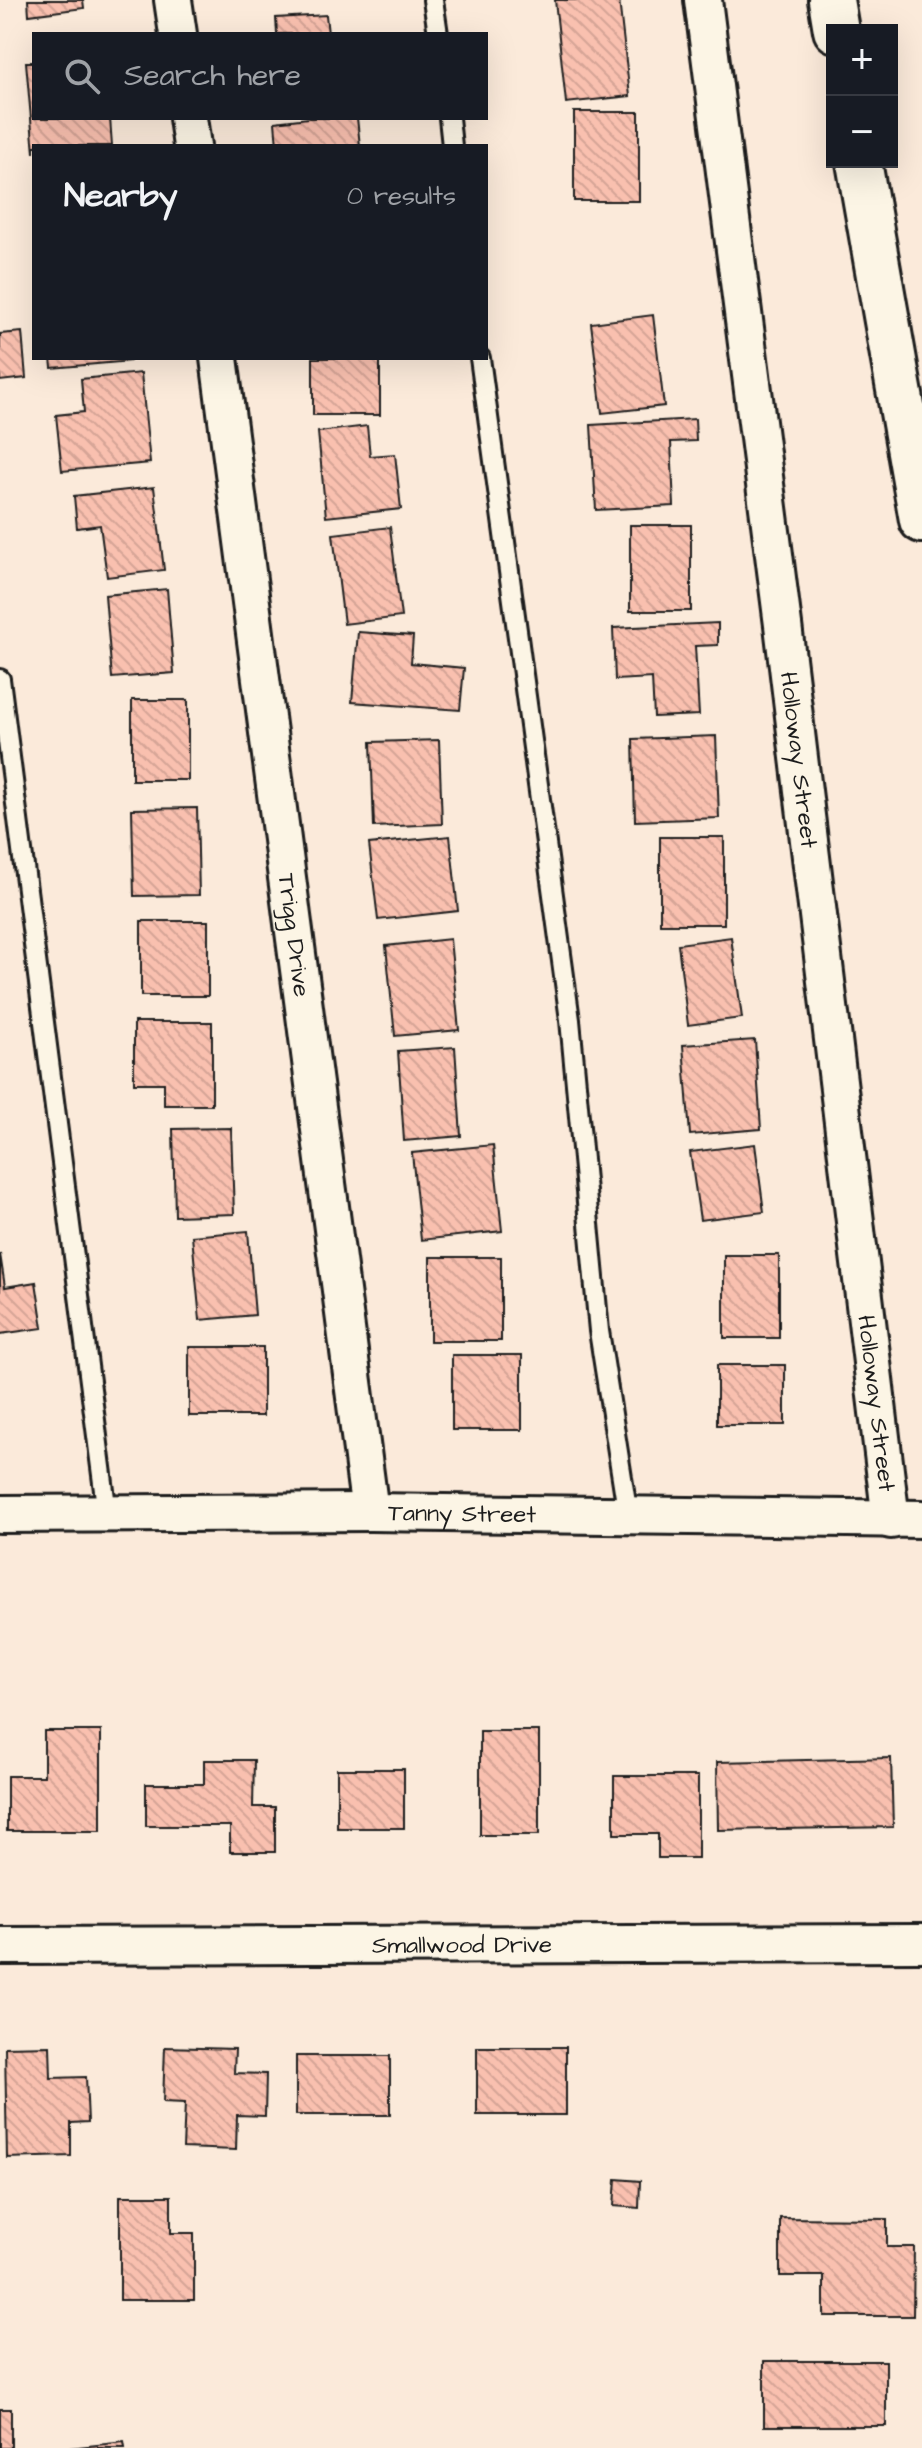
<!DOCTYPE html>
<html lang="en">
<head>
<meta charset="utf-8">
<style>
	:root { --surface:#171b24; --page:#242831; --text:#f1f3f6; --muted:#9ea1a6; --line:#363941 }
	body { margin:0; font-family:"Architects Daughter",sans-serif; background:var(--page); color:var(--text) }
	.controls { position:absolute; right:24px; top:24px; display:grid; overflow:hidden; border-radius:0px; box-shadow:0 8px 32px #0002 }
	.controls button { width:72px; height:72px; display:grid; place-items:center; padding:0; border:0; border-bottom:2px solid var(--line); background:var(--surface); color:var(--text); font:40px sans-serif }
	.list { margin:0; padding:0; list-style:none }
	h2 { display:flex; justify-content:space-between; align-items:center; height:104px; margin:0; padding:0 32px; font-size:34px }
	h2 small { font-size:26px; font-weight:400; color:var(--muted) }
	.icon { flex:none; width:44px; height:44px; fill:none; stroke:currentColor; stroke-width:2; stroke-linecap:round; stroke-linejoin:round }
	.map { position:relative; flex:none; width:922px; height:2448px; overflow:hidden }
	.search { position:absolute; background:var(--surface); box-shadow:0 8px 32px #0002; left:32px; top:32px; width:456px; height:88px; display:flex; align-items:center; gap:20px; box-sizing:border-box; padding:0 28px; border-radius:0px; color:var(--muted); font-size:30px }
	.panel { position:absolute; background:var(--surface); box-shadow:0 8px 32px #0002; left:32px; top:144px; width:456px; height:216px; border-radius:0px }
	.map>svg:first-child { display:block }
</style>
</head>
<body>
<div class="map">
<svg width="922" height="2448" viewBox="0 0 922 2448">
	<defs>
		<pattern id="building-back-hatch" width="6" height="6" patternUnits="userSpaceOnUse" patternTransform="scale(2)"><rect width="6" height="6" fill="#f9c0af"/><path d="M-1 5l2 2M0 0l6 6M5-1l2 2" fill="none" stroke="#d5a496"/></pattern>
	</defs>
	<rect width="100%" height="100%" fill="#fbeada"/>
	<filter id="ink" filterUnits="userSpaceOnUse"><feTurbulence type="fractalNoise" baseFrequency=".0125" numOctaves="2"/><feDisplacementMap in="SourceGraphic" scale="16" xChannelSelector="R" yChannelSelector="G"/><feConvolveMatrix kernelMatrix="1 2 1 2 8 2 1 2 1" color-interpolation-filters="sRGB"/></filter>
	<g filter="url(#ink)">
		<g fill="url(#building-back-hatch)" stroke="#1c1c1c" stroke-width="2">
			<polygon points="28,0 83,0 84,8 29,15"/>
			<polygon points="555,0 619,0 630,96 566,103"/>
			<polygon points="326,15 328,34 277,34 276,18"/>
			<polygon points="26,62 34,62 34,118 110,118 112,146 34,146 34,153"/>
			<rect x="574" y="112" width="65" height="89"/>
			<polygon points="308,118 357,118 360,146 277,146 275,122"/>
			<polygon points="653,315 664,406 602,413 591,323"/>
			<polygon points="22,332 26,378 0,381 0,334"/>
			<polygon points="51,358 130,358 130,361 52,368"/>
			<rect x="313" y="358" width="67" height="57"/>
			<polygon points="141,373 150,463 62,471 56,415 84,412 81,379"/>
			<polygon points="695,419 696,441 671,442 674,506 596,510 591,425"/>
			<polygon points="367,426 370,456 395,454 401,509 326,517 318,432"/>
			<polygon points="154,487 164,570 107,577 100,525 77,528 74,496"/>
			<rect x="630" y="525" width="61" height="86"/>
			<polygon points="390,527 401,617 344,624 333,534"/>
			<polygon points="167,589 174,673 112,678 105,595"/>
			<polygon points="718,623 718,645 695,646 699,715 654,717 652,678 615,680 613,628"/>
			<polygon points="358,632 413,636 411,663 464,668 460,710 352,702"/>
			<rect x="132" y="700" width="56" height="80"/>
			<polygon points="716,736 719,818 635,821 633,739"/>
			<polygon points="439,740 442,824 374,827 371,742"/>
			<polygon points="197,808 199,895 134,896 132,809"/>
			<polygon points="450,836 458,911 378,920 369,844"/>
			<rect x="660" y="837" width="64" height="87"/>
			<rect x="141" y="921" width="67" height="75"/>
			<polygon points="731,937 742,1018 688,1025 678,944"/>
			<polygon points="450,939 459,1030 395,1036 386,946"/>
			<polygon points="134,1022 212,1022 212,1105 164,1105 164,1083 134,1083"/>
			<polygon points="755,1040 761,1129 690,1135 683,1045"/>
			<polygon points="455,1047 461,1136 404,1141 398,1051"/>
			<polygon points="231,1128 234,1214 175,1216 173,1129"/>
			<polygon points="755,1144 764,1212 700,1220 690,1152"/>
			<polygon points="493,1145 502,1231 421,1240 412,1153"/>
			<polygon points="248,1231 255,1315 200,1320 192,1236"/>
			<polygon points="0,1254 5,1287 36,1282 43,1328 0,1334"/>
			<rect x="724" y="1255" width="55" height="83"/>
			<rect x="430" y="1257" width="71" height="84"/>
			<rect x="189" y="1347" width="74" height="69"/>
			<rect x="452" y="1355" width="70" height="75"/>
			<rect x="717" y="1365" width="68" height="60"/>
			<polygon points="44,1731 101,1731 101,1831 7,1831 7,1776 44,1776"/>
			<rect x="480" y="1731" width="59" height="104"/>
			<polygon points="891,1758 893,1827 718,1830 717,1762"/>
			<polygon points="204,1760 254,1760 253,1807 275,1807 275,1852 230,1852 230,1826 146,1826 146,1784 204,1784"/>
			<rect x="337" y="1769" width="67" height="59"/>
			<polygon points="614,1776 698,1776 698,1858 658,1858 658,1834 614,1834"/>
			<polygon points="50,2046 51,2078 86,2077 88,2122 71,2123 71,2156 7,2158 5,2047"/>
			<polygon points="165,2047 235,2049 234,2073 266,2074 265,2116 237,2115 236,2150 183,2148 185,2103 163,2102"/>
			<rect x="477" y="2047" width="89" height="68"/>
			<rect x="296" y="2056" width="94" height="59"/>
			<polygon points="616,2179 640,2181 639,2208 614,2206"/>
			<polygon points="120,2196 171,2196 171,2233 194,2233 194,2300 120,2300"/>
			<polygon points="780,2218 887,2219 887,2247 914,2247 913,2316 824,2316 824,2276 780,2276"/>
			<rect x="764" y="2361" width="122" height="65"/>
			<rect x="0" y="2409" width="11" height="39"/>
			<polygon points="124,2442 125,2448 69,2448"/>
		</g>
		<g fill="none" stroke-linecap="round" stroke-linejoin="round">
			<g stroke="#1c1c1c" stroke-width="24">
				<g id="lane">
					<polyline points="433,0 438,34"/>
					<polyline points="449,118 452,146"/>
					<polyline points="480,358 570,1020 599,1331 628,1516"/>
					<polyline points="0,679 107,1514"/>
				</g>
			</g>
			<g stroke="#1c1c1c" stroke-width="42">
				<g id="street">
					<polyline points="173,0 178,34"/>
					<path id="s1" d="M703,0L783,625L891,1520"/>
					<polyline points="188,118 192,146"/>
					<path id="s2" d="M219,358L370,1512"/>
					<path id="s3" d="M0,1514L370,1512L922,1519"/>
					<path id="s4" d="M0,1946L922,1943"/>
				</g>
			</g>
			<g stroke="#1c1c1c" stroke-width="50">
				<g id="secondary">
					<polyline points="831,0 836,30"/>
					<polyline points="859,162 922,520"/>
				</g>
			</g>
			<use href="#lane" stroke="#fcf5e5" stroke-width="18"/>
			<use href="#street" stroke="#fcf5e5" stroke-width="36"/>
			<use href="#secondary" stroke="#fcf5e5" stroke-width="44"/>
		</g>
	</g>
	<g text-anchor="middle" stroke-width="8" stroke-linejoin="round" paint-order="stroke">
		<g font-size="24" fill="#1c1c1c" stroke="#fcf5e5">
			<text dy="8" stroke="none"><textPath href="#s1" startOffset="766">Holloway Street</textPath></text>
			<text dy="8" stroke="none"><textPath href="#s2" startOffset="582">Trigg Drive</textPath></text>
			<text dy="8" stroke="none"><textPath href="#s1" startOffset="1414">Holloway Street</textPath></text>
			<text dy="8" stroke="none"><textPath href="#s3" startOffset="462">Tanny Street</textPath></text>
			<text dy="8" stroke="none"><textPath href="#s4" startOffset="462">Smallwood Drive</textPath></text>
		</g>
	</g>
</svg>
<div class="controls">
<button>+</button>
<button>−</button>
</div>
<div class="search"><svg class="icon" aria-label="search" viewBox="0 0 24 24"><circle cx="10" cy="10" r="6"/><path d="M15 15l6 6"/></svg>Search here</div>
<section class="panel">
<h2>Nearby<small>0 results</small></h2>
<ul class="list">
</ul>
</section>
</div>
</body>
</html>
